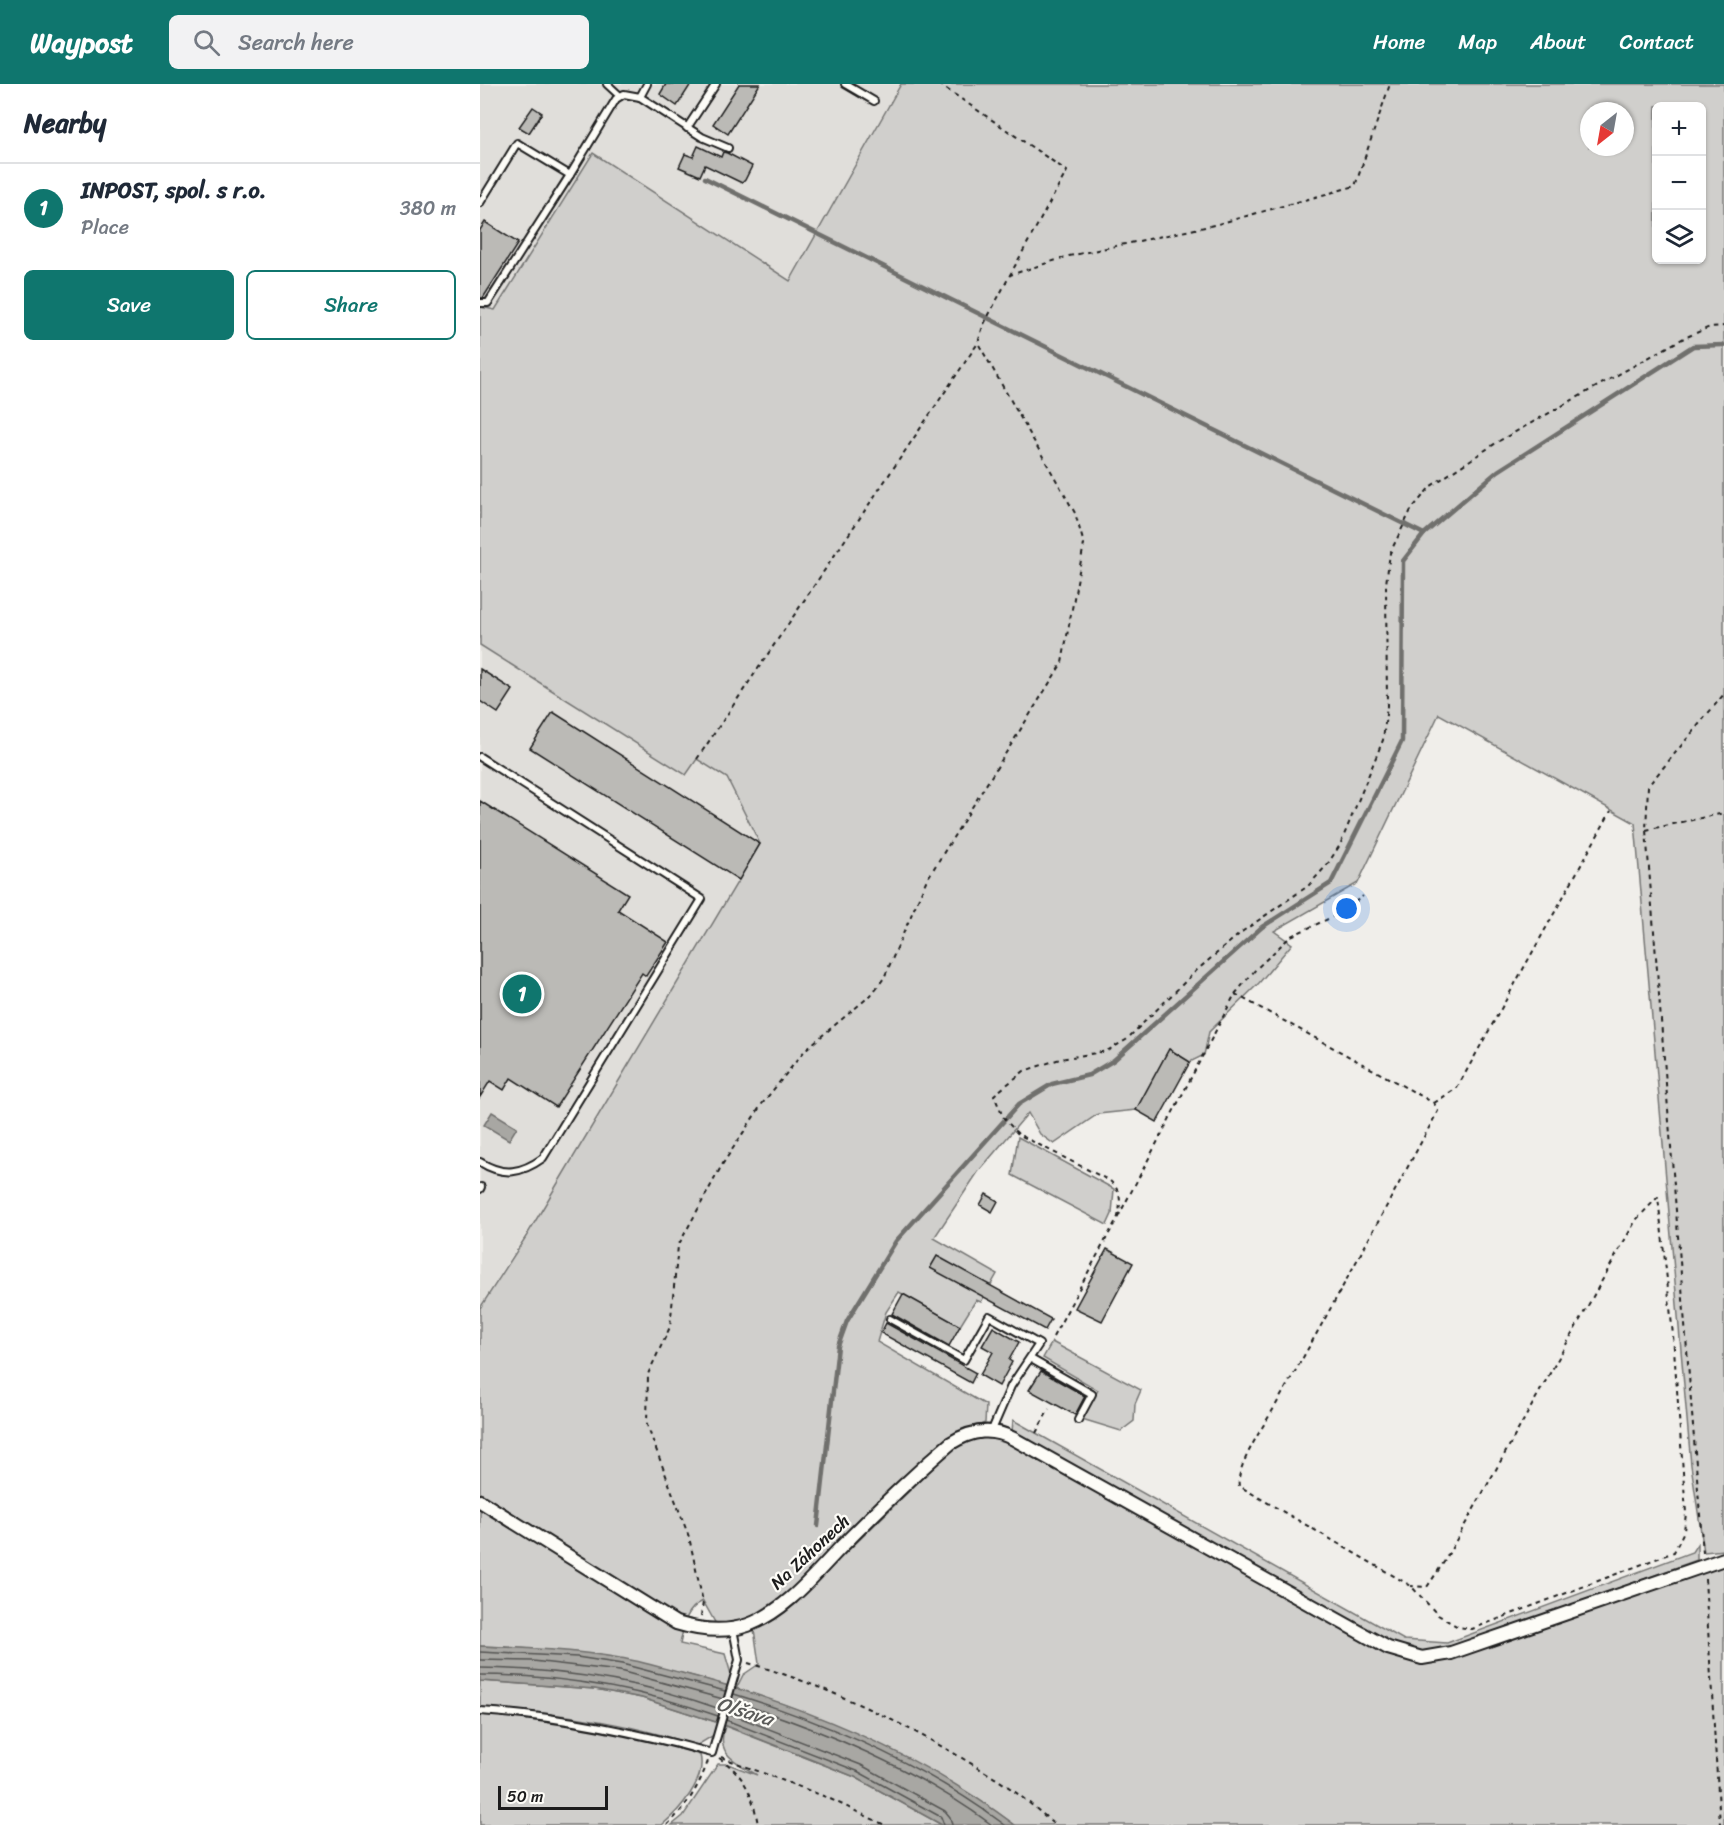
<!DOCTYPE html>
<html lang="en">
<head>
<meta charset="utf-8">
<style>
	:root { --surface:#fff; --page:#f2f2f3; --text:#1f2937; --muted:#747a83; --line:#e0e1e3; --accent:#0f766e }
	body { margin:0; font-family:Sriracha,sans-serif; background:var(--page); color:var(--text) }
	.controls { position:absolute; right:18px; top:18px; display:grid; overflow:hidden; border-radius:9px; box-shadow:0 2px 4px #0004 }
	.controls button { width:54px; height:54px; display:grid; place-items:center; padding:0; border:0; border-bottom:2px solid var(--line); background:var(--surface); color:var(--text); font:30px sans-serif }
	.compass { position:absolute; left:1100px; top:18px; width:54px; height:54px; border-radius:50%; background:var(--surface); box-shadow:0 2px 4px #0004; rotate:211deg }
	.scale { position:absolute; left:18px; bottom:15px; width:110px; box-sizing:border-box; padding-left:6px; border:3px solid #1c1c1c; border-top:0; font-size:16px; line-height:21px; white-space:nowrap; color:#1c1c1c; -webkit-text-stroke:4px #fdfcf7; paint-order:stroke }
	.you { position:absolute; left:867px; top:825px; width:21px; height:21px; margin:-15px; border:4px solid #fff; border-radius:50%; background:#1a73e8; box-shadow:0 0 0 9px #1a73e833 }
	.badge { display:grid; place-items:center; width:39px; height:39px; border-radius:50%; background:var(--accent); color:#fff; font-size:20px; font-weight:700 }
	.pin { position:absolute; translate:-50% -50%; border:3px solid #fff; box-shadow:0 2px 6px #0006 }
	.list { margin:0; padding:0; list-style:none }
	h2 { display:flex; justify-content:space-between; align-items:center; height:78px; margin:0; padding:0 24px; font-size:26px }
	h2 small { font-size:20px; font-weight:400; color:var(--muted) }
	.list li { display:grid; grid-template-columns:39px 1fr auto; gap:18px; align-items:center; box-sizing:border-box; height:90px; padding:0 24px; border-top:2px solid var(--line) }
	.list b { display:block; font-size:22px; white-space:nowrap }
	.list p { margin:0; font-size:20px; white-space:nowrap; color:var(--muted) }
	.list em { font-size:20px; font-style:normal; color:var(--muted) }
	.actions { display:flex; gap:12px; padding:18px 24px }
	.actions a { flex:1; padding:14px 0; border:2px solid var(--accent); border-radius:9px; text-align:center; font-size:21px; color:var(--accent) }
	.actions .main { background:var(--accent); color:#fff }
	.icon { flex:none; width:33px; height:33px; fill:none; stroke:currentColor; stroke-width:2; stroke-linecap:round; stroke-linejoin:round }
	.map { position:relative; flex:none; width:1244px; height:1741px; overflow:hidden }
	header { display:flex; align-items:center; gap:36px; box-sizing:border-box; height:84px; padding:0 30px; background:var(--accent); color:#fff }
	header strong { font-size:28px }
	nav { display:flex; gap:33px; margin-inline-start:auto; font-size:21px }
	.search { width:420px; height:54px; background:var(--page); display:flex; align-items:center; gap:15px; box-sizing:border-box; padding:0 21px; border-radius:9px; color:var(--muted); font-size:22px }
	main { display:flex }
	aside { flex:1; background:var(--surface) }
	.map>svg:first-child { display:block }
</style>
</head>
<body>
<header>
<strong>Waypost</strong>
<div class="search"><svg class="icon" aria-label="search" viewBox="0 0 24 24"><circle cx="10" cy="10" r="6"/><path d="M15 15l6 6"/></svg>Search here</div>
<nav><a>Home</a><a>Map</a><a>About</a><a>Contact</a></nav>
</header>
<main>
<aside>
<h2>Nearby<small></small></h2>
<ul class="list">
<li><span class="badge">1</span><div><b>INPOST, spol. s r.o.</b><p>Place</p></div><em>380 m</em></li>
</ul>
<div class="actions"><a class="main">Save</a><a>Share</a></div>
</aside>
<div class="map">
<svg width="1244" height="1741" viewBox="0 0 1244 1741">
	<rect width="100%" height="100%" fill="#f0eeea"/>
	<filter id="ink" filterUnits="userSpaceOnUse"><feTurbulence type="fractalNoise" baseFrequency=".0167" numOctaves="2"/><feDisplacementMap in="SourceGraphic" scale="12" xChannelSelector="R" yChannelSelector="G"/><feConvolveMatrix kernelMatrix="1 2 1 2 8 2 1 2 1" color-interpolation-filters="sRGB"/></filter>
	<g filter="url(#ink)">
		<g fill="#e0deda">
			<polygon points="0,0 420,0 309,198 113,69 0,250"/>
			<polygon points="0,561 206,691 217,675 247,694 280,760 77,1101 0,1222"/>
		</g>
		<g fill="#d0cfcc" stroke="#767674" stroke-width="1.5" fill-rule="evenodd">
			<path d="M421,0H1244V1466L1224,1468L1211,1381L1155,739L959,630L878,799L794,847L812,860L779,899L729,948L724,971L710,978L689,965L656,1026L618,1030L574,1060L560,1050L548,1029L498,1088L454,1154L517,1190L501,1218L496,1216L480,1242L419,1208L406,1228L397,1258L506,1321L505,1339L467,1354L312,1506L267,1536L252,1540H236L223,1517C204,1526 204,1543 200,1560L245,1570L251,1590L248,1602C163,1576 89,1565 0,1562V1224L47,1151L280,760L247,694L217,675L206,691L0,561V223L15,226L113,69L310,197ZM1176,22H1222V176H1176ZM1109,27H1145V63H1109Z"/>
			<polygon points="538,1053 634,1105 632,1130 627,1141 532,1091"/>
			<polygon points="572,1258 661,1306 655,1320 654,1337 641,1347 602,1335 618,1306 563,1274"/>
			<polygon points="533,1336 924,1556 967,1559 1212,1468 1217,1460 1217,1476 965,1566 945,1568 912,1561 532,1348"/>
			<path d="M512,1353L531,1359L923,1576L945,1578L967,1576L1244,1480V1741H535C458,1684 348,1632 256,1605L263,1591L279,1580L274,1545L331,1503L470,1367L493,1356Z"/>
			<path d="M0,1597L115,1605L162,1614L239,1639L234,1651L216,1662C147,1637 73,1629 0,1623Z"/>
			<path d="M0,1630C75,1636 149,1646 220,1671C227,1695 199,1727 182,1741H0Z"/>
			<path d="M245,1642L375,1693L462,1741H192L203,1732L238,1680H248L277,1691C255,1677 235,1671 245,1642Z"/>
		</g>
		<g fill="#a8a7a3" stroke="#706f6d" stroke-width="1.5">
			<polygon points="12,1028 37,1043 29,1056 4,1041"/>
			<path d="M0,1562C47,1564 94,1566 140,1574C161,1577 182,1584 202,1589C319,1619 438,1668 535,1741H462L375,1693L239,1639L162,1614L115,1605L0,1597Z"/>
		</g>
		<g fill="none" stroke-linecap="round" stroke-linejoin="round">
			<g stroke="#545452" stroke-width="1.5">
				<polyline points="0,1568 97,1573 142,1580 245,1607"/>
				<polyline points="0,1576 53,1577 140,1587 243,1615"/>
				<path d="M0,1584C83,1585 162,1597 240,1625"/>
				<path d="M0,1591C82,1591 161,1605 238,1632"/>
				<path d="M254,1610C348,1639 446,1682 525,1741"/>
				<path d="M252,1617C339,1644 439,1686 512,1741"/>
				<polyline points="248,1629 381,1681 465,1727 470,1733 472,1741"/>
				<polyline points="246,1636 377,1687 461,1733 464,1741"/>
			</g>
			<g stroke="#706f6d" stroke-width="4.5">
				<polyline points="225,94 944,450"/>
				<polyline points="338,1442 358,1262 367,1237 416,1157 539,1020 572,1000 609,991 634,976 782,843 851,799 922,657 923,477 944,450 1018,387 1213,262 1244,261"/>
			</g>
		</g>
		<g fill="#bbbab6" stroke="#1c1c1c" stroke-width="1.5">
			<polygon points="186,0 211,0 197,22 180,10"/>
			<polygon points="259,0 280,0 248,50 233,40"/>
			<polygon points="53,23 62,29 49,49 39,43"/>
			<polygon points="218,62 241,73 243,68 247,69 272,82 265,96 262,99 225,81 220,92 199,83 205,70 213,73"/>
			<polygon points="5,138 38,159 3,214 0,214 0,146"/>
			<polygon points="0,585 33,606 18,629 0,617"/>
			<polygon points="73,628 280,760 259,796 50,664"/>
			<polygon points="0,717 148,810 138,826 188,858 166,892 162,889 76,1023 31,994 24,1006 10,997 0,1013"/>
			<polygon points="689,965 710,978 677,1038 656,1026"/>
			<polygon points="506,1110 518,1117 512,1128 500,1121"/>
			<polygon points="627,1165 653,1179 622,1237 595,1224"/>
			<polygon points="457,1172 571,1235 565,1246 450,1184"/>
			<polygon points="423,1210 480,1242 469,1262 412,1230"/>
			<polygon points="406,1239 496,1289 491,1299 401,1249"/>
			<polygon points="513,1243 539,1258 529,1276 532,1278 519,1302 500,1291 513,1268 502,1262"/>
			<polygon points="561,1287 605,1312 595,1331 549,1306"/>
		</g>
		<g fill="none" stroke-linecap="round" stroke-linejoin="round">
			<g stroke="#1c1c1c" stroke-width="10">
				<g id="service">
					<polyline points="127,0 140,12"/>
					<polyline points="167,0 160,13 222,53 248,64"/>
					<polyline points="365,0 394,17"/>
					<polyline points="207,44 236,0"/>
					<polyline points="0,119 37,59 90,91 136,15 144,10 160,13"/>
					<polyline points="0,219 8,219 90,91"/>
					<path d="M0,673L222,815L63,1074C42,1089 24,1093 0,1078"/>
					<polyline points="0,1105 1,1103"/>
					<polyline points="410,1235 484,1276 509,1232 559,1260 531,1302 512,1346"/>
					<polyline points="551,1275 612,1310 598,1336"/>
					<path d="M0,1627C79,1632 155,1648 232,1669L259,1576L253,1545"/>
				</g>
			</g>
			<g stroke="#1c1c1c" stroke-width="16">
				<path id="minor" d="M0,1417L196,1539C219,1546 245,1549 268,1541C306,1527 335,1490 362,1462C397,1427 433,1391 471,1359C492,1346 512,1343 534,1355L908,1564L942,1574L971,1569L1244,1475"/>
			</g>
			<g stroke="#1c1c1c" stroke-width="2" stroke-dasharray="4.5 4.5" stroke-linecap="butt">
				<polyline points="459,0 587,87 530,191"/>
				<polyline points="217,675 498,259 503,242 530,191 589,172 734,141 875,102 910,0"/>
				<polyline points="1166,746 1244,729"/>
				<polyline points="755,910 776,885 811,852 859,830 883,812"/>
				<polyline points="954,1019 977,1004 1131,727"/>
				<path d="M638,1133L755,910L954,1019L958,1027C904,1127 851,1226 794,1324C784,1341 755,1384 759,1402L931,1502L958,1531L978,1543L992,1545L1194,1468L1204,1447L1206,1429L1193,1251L1178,1113L1156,1136L964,1478L947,1503L931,1502"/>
				<path d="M573,1253L638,1133C641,1118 642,1108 630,1097L538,1050L523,1033L514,1011L544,987L580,975L627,967L646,956L717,886L763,847L828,802L847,781L860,761L903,656L907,622L906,500L910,469L931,426L951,402L1019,357L1202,255L1230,243L1244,242"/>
				<polyline points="556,1349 569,1325"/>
				<polyline points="1223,1469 1166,746 1168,702 1244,610"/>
				<polyline points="1225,1495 1240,1741"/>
				<polyline points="221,1532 223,1518 209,1453 167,1341 168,1290 190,1243 198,1162 242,1081 282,1020 326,965 391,911 404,894 446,797 582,579 604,460 595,429 498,259"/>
				<path d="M268,1579C352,1603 436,1645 510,1691C534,1705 555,1724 576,1741"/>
				<polyline points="241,1673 346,1713 405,1741"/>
				<path d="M239,1674C265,1691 273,1711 278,1741"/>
				<path d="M187,1741C207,1723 219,1702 228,1677"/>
			</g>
			<use href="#service" stroke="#fdfcf7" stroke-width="6"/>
			<use href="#minor" stroke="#fdfcf7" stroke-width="12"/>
		</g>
	</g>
	<g text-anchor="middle" stroke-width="4.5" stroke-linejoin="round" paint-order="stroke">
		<g font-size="18" fill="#1c1c1c" stroke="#fdfcf7">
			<text transform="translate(330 1468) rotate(-43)" y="6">Na Záhonech</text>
		</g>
		<g font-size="20" font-style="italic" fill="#5b5b59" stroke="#fdfcf7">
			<text transform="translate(265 1627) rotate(17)" y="7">Olšava</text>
		</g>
	</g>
</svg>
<div class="controls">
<button>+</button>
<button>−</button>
<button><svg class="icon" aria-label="layers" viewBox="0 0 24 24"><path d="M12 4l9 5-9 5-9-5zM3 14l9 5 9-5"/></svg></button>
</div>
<svg class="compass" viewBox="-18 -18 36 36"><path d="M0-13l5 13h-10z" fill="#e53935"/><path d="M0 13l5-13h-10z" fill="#747a83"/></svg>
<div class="scale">50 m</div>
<div class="you"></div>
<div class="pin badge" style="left:42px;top:910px">1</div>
</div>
</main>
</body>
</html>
